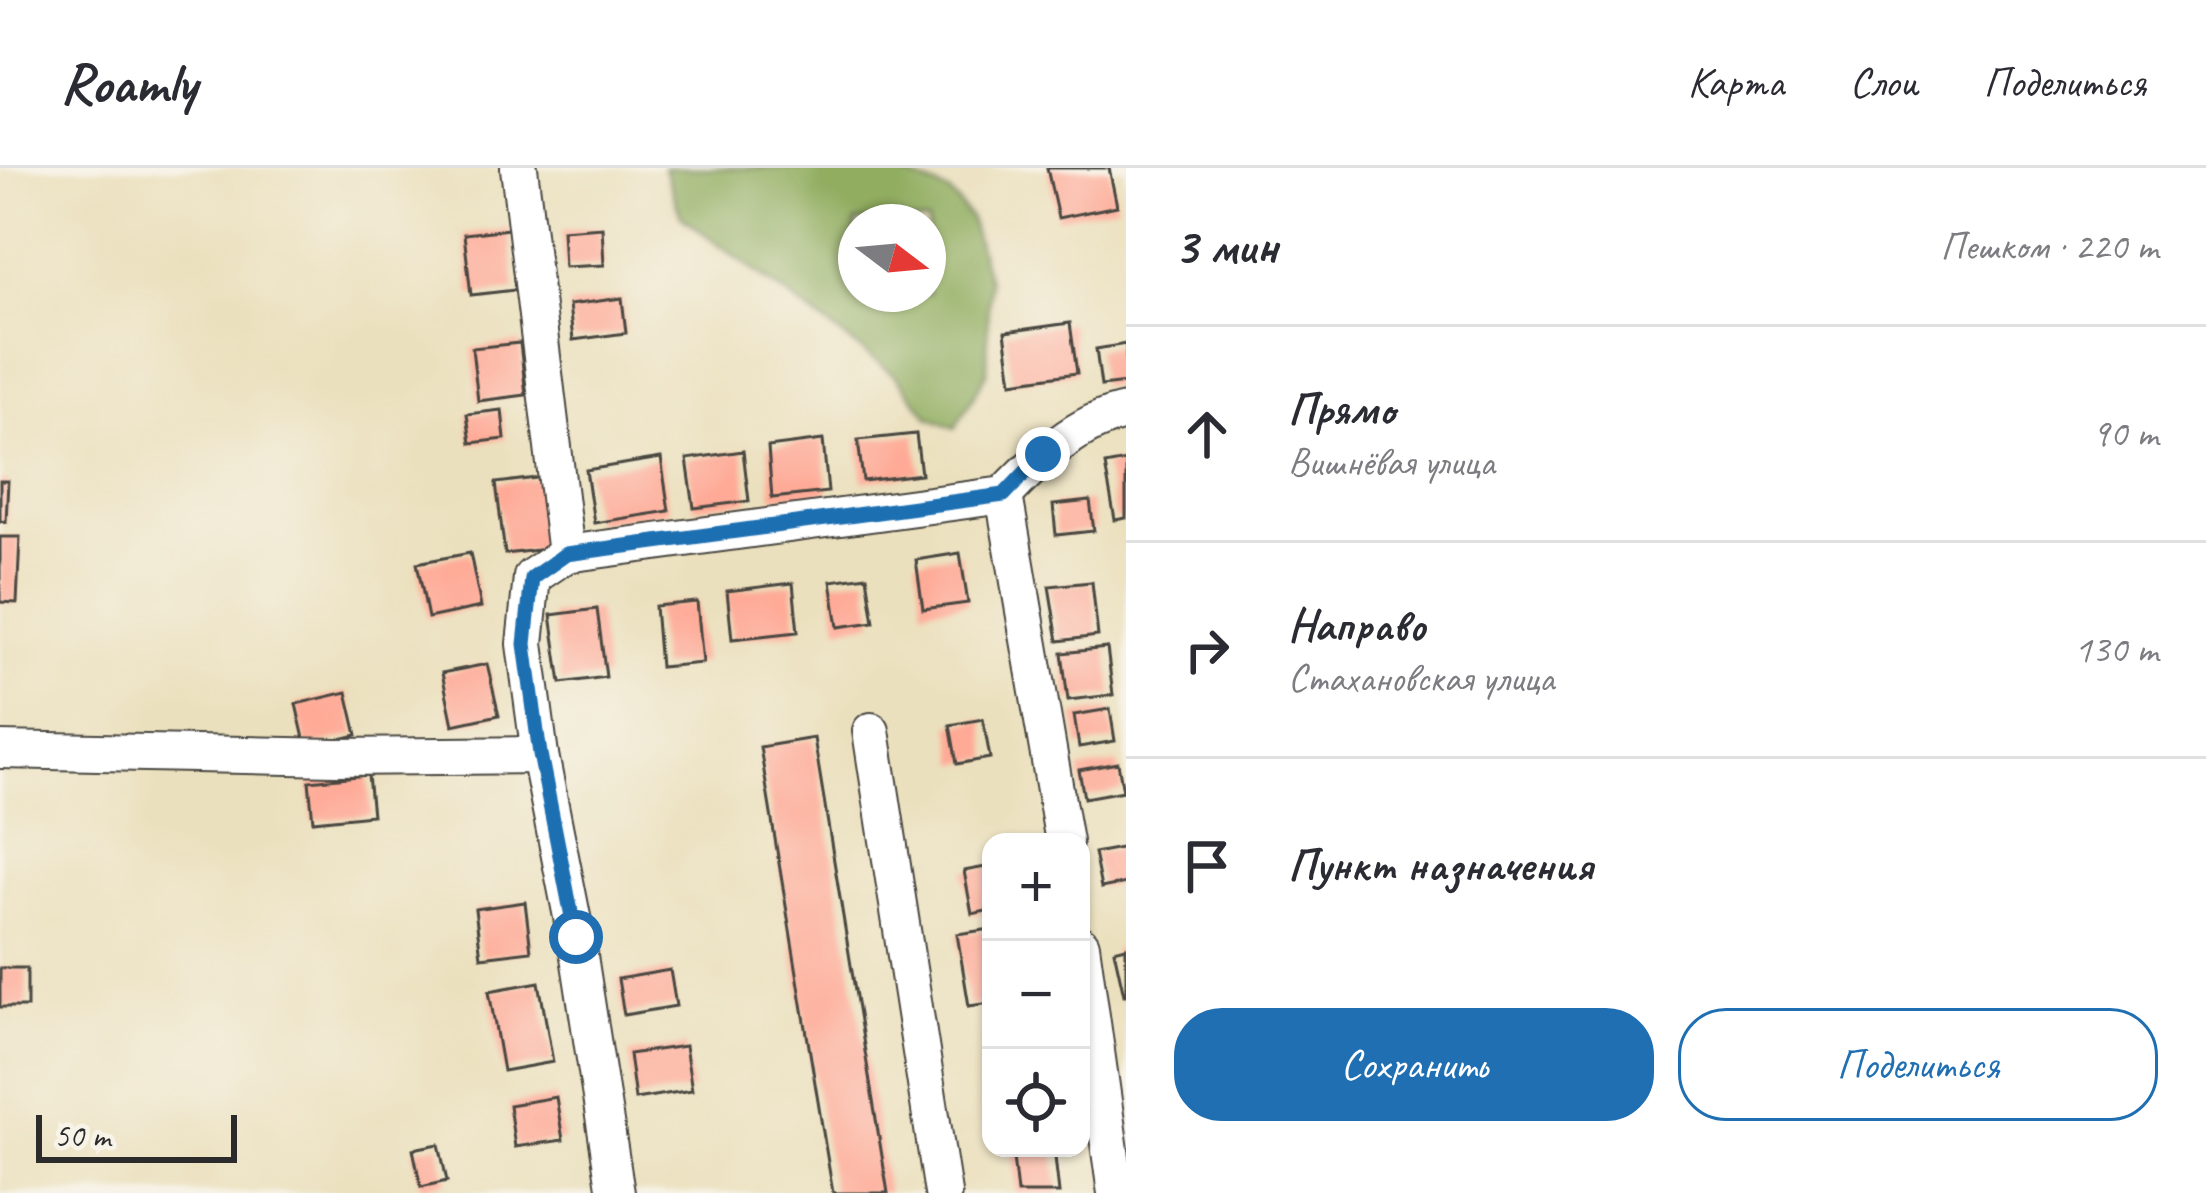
<!DOCTYPE html>
<html lang="ru">
<head>
<meta charset="utf-8">
<style>
	:root { --surface:#fff; --page:#f2f2f3; --text:#2b2b33; --muted:#7c7c81; --line:#e1e1e2; --accent:#1f6fb2 }
	body { margin:0; font-family:Caveat,sans-serif; background:var(--page); color:var(--text) }
	.controls { position:absolute; right:36px; bottom:36px; display:grid; overflow:hidden; border-radius:24px; box-shadow:0 3px 9px #0004 }
	.controls button { width:108px; height:108px; display:grid; place-items:center; padding:0; border:0; border-bottom:3px solid var(--line); background:var(--surface); color:var(--text); font:60px sans-serif }
	.compass { position:absolute; left:838px; top:36px; width:108px; height:108px; border-radius:50%; background:var(--surface); box-shadow:0 3px 9px #0004; rotate:106deg }
	.scale { position:absolute; left:36px; bottom:30px; width:201px; box-sizing:border-box; padding-left:12px; border:6px solid #2b2b2b; border-top:0; font-size:33px; line-height:42px; white-space:nowrap; color:#2b2b2b; -webkit-text-stroke:9px #f7f3e8; paint-order:stroke }
	.stop { position:absolute; width:36px; height:36px; margin:-27px; border:9px solid #1f6fb2; border-radius:50%; background:#fff }
	.stop.end { background:#1f6fb2; border-color:#fff; box-shadow:0 3px 12px #0008 }
	.list { margin:0; padding:0; list-style:none }
	h2 { display:flex; justify-content:space-between; align-items:center; height:156px; margin:0; padding:0 48px; font-size:51px }
	h2 small { font-size:39px; font-weight:400; color:var(--muted) }
	.list li { display:grid; grid-template-columns:78px 1fr auto; gap:36px; align-items:center; box-sizing:border-box; height:216px; padding:0 48px; border-top:3px solid var(--line) }
	.list b { display:block; font-size:45px; white-space:nowrap }
	.list p { margin:0; font-size:39px; white-space:nowrap; color:var(--muted) }
	.list em { font-size:39px; font-style:normal; color:var(--muted) }
	.actions { display:flex; gap:24px; padding:36px 48px }
	.actions a { flex:1; padding:27px 0; border:3px solid var(--accent); border-radius:48px; text-align:center; font-size:42px; color:var(--accent) }
	.actions .main { background:var(--accent); color:#fff }
	.icon { flex:none; width:66px; height:66px; fill:none; stroke:currentColor; stroke-width:2; stroke-linecap:round; stroke-linejoin:round }
	.map { position:relative; flex:none; width:1126px; height:1025px; overflow:hidden }
	header { display:flex; align-items:center; gap:72px; box-sizing:border-box; height:168px; padding:0 60px; background:var(--surface); border-bottom:3px solid var(--line) }
	header strong { font-size:57px }
	nav { display:flex; gap:66px; margin-inline-start:auto; font-size:42px }
	main { display:flex }
	aside { flex:1; background:var(--surface) }
	.map>svg:first-child { display:block }
</style>
</head>
<body>
<header>
<strong>Roamly</strong>
<nav><a>Карта</a><a>Слои</a><a>Поделиться</a></nav>
</header>
<main>
<div class="map">
<svg width="1126" height="1025" viewBox="0 0 1126 1025">
	<rect width="100%" height="100%" fill="#f7f3e8"/>
	<filter id="ink" filterUnits="userSpaceOnUse"><feTurbulence type="fractalNoise" baseFrequency=".00833" numOctaves="2"/><feDisplacementMap in="SourceGraphic" scale="24" xChannelSelector="R" yChannelSelector="G"/><feConvolveMatrix kernelMatrix="1 2 1 2 8 2 1 2 1" color-interpolation-filters="sRGB"/></filter>
	<filter id="wash" filterUnits="userSpaceOnUse"><feTurbulence type="fractalNoise" baseFrequency=".004" numOctaves="4" result="noise"/><feDisplacementMap in="SourceGraphic" scale="48" xChannelSelector="R" yChannelSelector="G"/><feGaussianBlur stdDeviation="2.7" result="paint"/><feColorMatrix in="noise" values="0 0 0 0 0 0 0 0 0 0 0 0 0 0 0 0 0 1.4 0 .05"/><feComposite in="paint" operator="in"/></filter>
	<g filter="url(#wash)">
		<rect width="100%" height="100%" fill="#ebe0bd"/>
		<path fill="#91ad60" stroke="#5e6c46" stroke-width="3" fill-rule="evenodd" d="M664,0H898L897,4L949,24L970,50L988,112L987,205L955,260L929,249L895,207L681,48ZM856,54H928V126H856Z"/>
		<g id="blocks">
			<g fill="#feaa97">
				<polygon points="1047,0 1109,0 1117,38 1058,50"/>
				<polygon points="602,59 604,97 564,99 562,62"/>
				<polygon points="509,61 515,122 471,127 464,66"/>
				<polygon points="622,130 626,165 573,172 569,137"/>
				<polygon points="1070,155 1077,205 1012,214 1005,164"/>
				<polygon points="520,175 526,227 478,233 472,180"/>
				<polygon points="1126,176 1126,215 1101,218 1096,181"/>
				<polygon points="502,242 505,271 471,275 467,246"/>
				<polygon points="916,266 921,306 863,313 858,272"/>
				<polygon points="823,272 828,324 772,330 768,279"/>
				<polygon points="743,283 749,333 694,340 687,291"/>
				<polygon points="661,290 669,343 594,355 586,302"/>
				<polygon points="1126,293 1126,350 1115,352 1105,297"/>
				<polygon points="545,309 554,380 505,386 496,315"/>
				<polygon points="0,313 8,313 6,354 0,353"/>
				<polygon points="1090,333 1094,363 1056,367 1053,337"/>
				<polygon points="0,369 20,369 17,435 0,434"/>
				<polygon points="470,385 481,439 428,450 417,395"/>
				<polygon points="960,385 968,435 923,441 916,392"/>
				<polygon points="867,408 874,454 838,459 831,413"/>
				<polygon points="1092,414 1098,468 1058,473 1049,418"/>
				<polygon points="793,415 798,464 732,471 727,423"/>
				<polygon points="697,434 703,495 660,499 655,438"/>
				<polygon points="597,441 606,509 561,515 551,447"/>
				<polygon points="1107,480 1113,527 1068,532 1062,485"/>
				<polygon points="487,496 499,547 453,557 442,505"/>
				<polygon points="347,524 357,567 306,579 296,536"/>
				<polygon points="1110,541 1115,573 1079,579 1074,547"/>
				<polygon points="983,551 990,590 957,596 950,557"/>
				<polygon points="814,570 888,1025 833,1025 760,579"/>
				<polygon points="1118,595 1123,623 1084,630 1079,602"/>
				<polygon points="368,607 372,647 313,653 309,613"/>
				<polygon points="1126,679 1126,715 1101,720 1094,685"/>
				<polygon points="991,698 991,742 972,746 964,703"/>
				<polygon points="525,734 531,783 481,789 475,741"/>
				<polygon points="991,761 991,835 969,838 957,766"/>
				<polygon points="1126,779 1126,827 1124,827 1114,782"/>
				<rect x="0" y="800" width="27" height="39"/>
				<polygon points="670,802 676,838 624,847 618,811"/>
				<polygon points="539,814 553,894 503,903 489,823"/>
				<polygon points="685,878 692,922 635,931 629,886"/>
				<polygon points="556,929 563,972 515,979 509,937"/>
				<polygon points="439,976 447,1013 421,1019 413,981"/>
				<polygon points="1012,980 1054,980 1059,1025 1017,1025"/>
			</g>
		</g>
	</g>
	<g filter="url(#ink)">
		<use href="#blocks" fill-opacity="0" stroke="#484641" stroke-width="3"/>
		<g fill="none" stroke-linecap="round" stroke-linejoin="round">
			<g stroke="#484641" stroke-width="40">
				<g id="minor">
					<polyline points="519,0 566,386 532,409 525,476 540,587 576,769 616,1025"/>
					<polyline points="1004,327 1064,674"/>
					<path d="M566,386L1004,327C1036,293 1078,253 1126,244"/>
					<polyline points="871,563 943,1025"/>
					<polyline points="0,582 336,589 540,587"/>
					<polyline points="1081,777 1116,1025"/>
				</g>
			</g>
			<use href="#minor" stroke="#fff" stroke-width="36"/>
		</g>
	</g>
	<g fill="none" stroke-linecap="round" stroke-linejoin="round" filter="url(#ink)">
		<polyline stroke="#1f6fb2" stroke-width="15" points="576,769 540,586 525,476 532,410 566,386 1004,327 1043,286"/>
	</g>
</svg>
<div class="controls">
<button>+</button>
<button>−</button>
<button><svg class="icon" aria-label="locate" viewBox="0 0 24 24"><circle cx="12" cy="12" r="6"/><path d="M12 2v4M12 18v4M2 12h4M18 12h4"/></svg></button>
</div>
<svg class="compass" viewBox="-18 -18 36 36"><path d="M0-13l5 13h-10z" fill="#e53935"/><path d="M0 13l5-13h-10z" fill="#7c7c81"/></svg>
<div class="scale">50 m</div>
<div class="stop" style="left:576px;top:769px"></div>
<div class="stop end" style="left:1043px;top:286px"></div>
</div>
<aside>
<h2>3 мин<small>Пешком · 220 m</small></h2>
<ul class="list">
<li><svg class="icon" aria-label="ahead" viewBox="0 0 24 24"><path d="M12 20V5M6 11l6-6 6 6"/></svg><div><b>Прямо</b><p>Вишнёвая улица</p></div><em>90 m</em></li>
<li><svg class="icon" aria-label="right" viewBox="0 0 24 24"><path d="M7 20v-9h11M14 6l5 5-5 5"/></svg><div><b>Направо</b><p>Стахановская улица</p></div><em>130 m</em></li>
<li><svg class="icon" aria-label="arrive" viewBox="0 0 24 24"><path d="M6 21V4h12l-3 4 3 4H6"/></svg><div><b>Пункт назначения</b></div></li>
</ul>
<div class="actions"><a class="main">Сохранить</a><a>Поделиться</a></div>
</aside>
</main>
</body>
</html>
